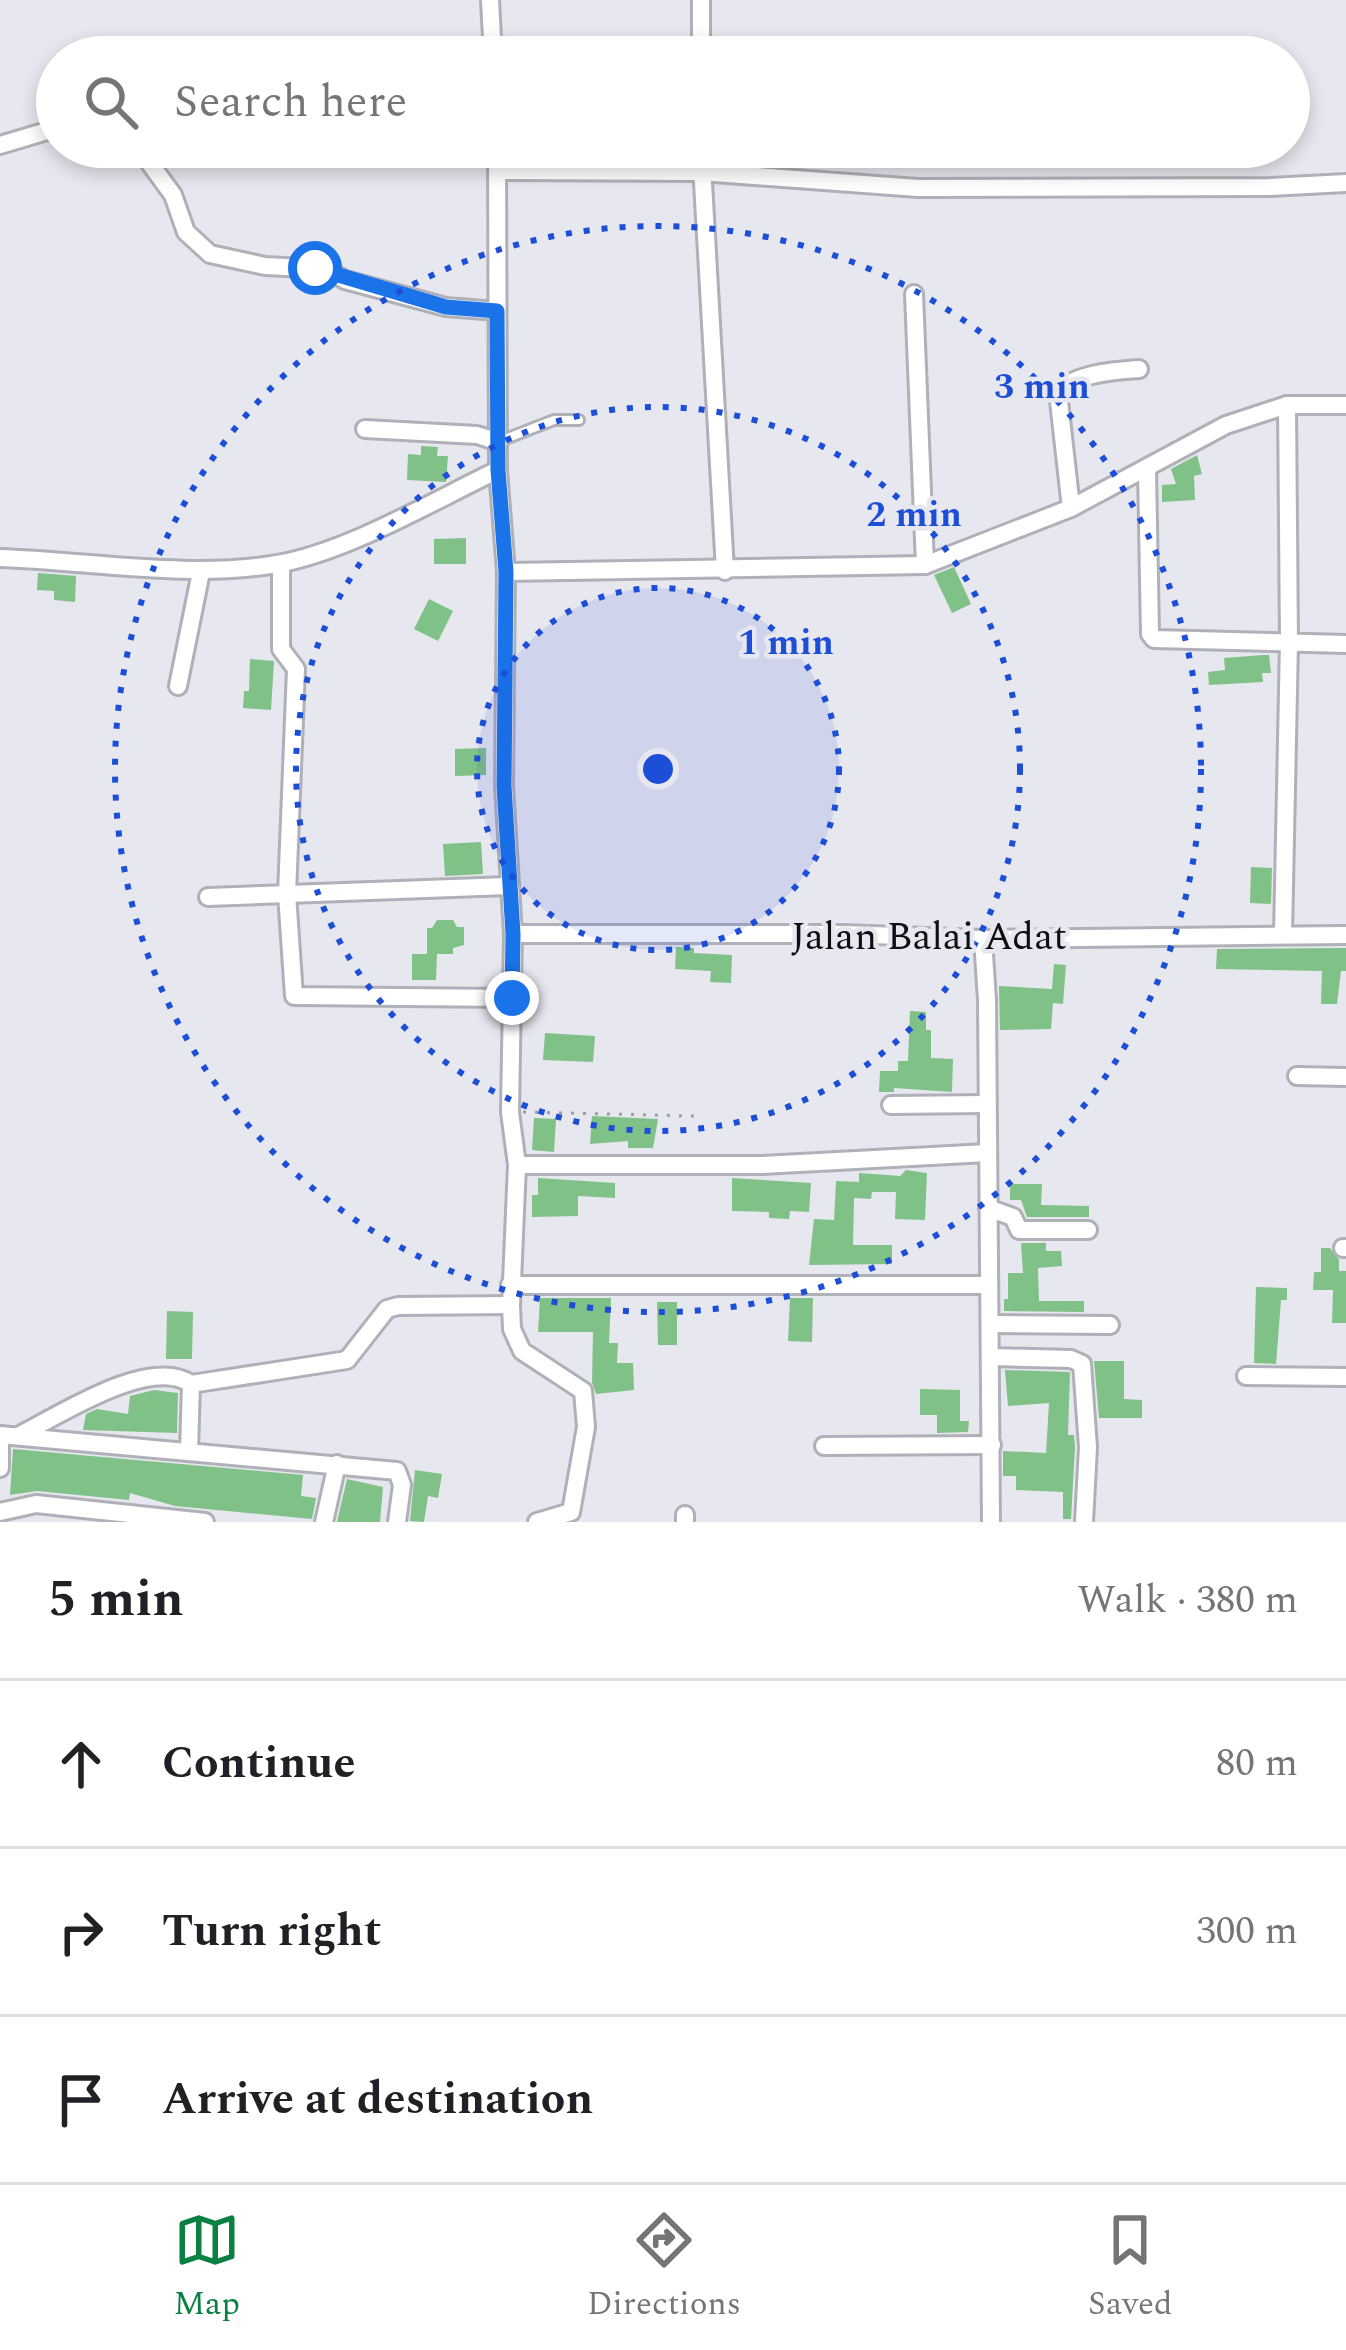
<!DOCTYPE html>
<html lang="en">
<head>
<meta charset="utf-8">
<style>
	:root { --surface:#fff; --page:#f6f6f6; --text:#202124; --muted:#757577; --line:#e0e0e0; --accent:#0b8043 }
	body { margin:0; font-family:Spectral,serif; background:var(--page); color:var(--text) }
	.stop { position:absolute; width:36px; height:36px; margin:-27px; border:9px solid #1a73e8; border-radius:50%; background:#fff }
	.stop.end { background:#1a73e8; border-color:#fff; box-shadow:0 3px 12px #0008 }
	.list { margin:0; padding:0; list-style:none }
	h2 { display:flex; justify-content:space-between; align-items:center; height:156px; margin:0; padding:0 48px; font-size:51px }
	h2 small { font-size:39px; font-weight:400; color:var(--muted) }
	.list li { display:grid; grid-template-columns:78px 1fr auto; gap:36px; align-items:center; box-sizing:border-box; height:168px; padding:0 48px; border-top:3px solid var(--line) }
	.list b { display:block; font-size:45px; white-space:nowrap }
	.list em { font-size:39px; font-style:normal; color:var(--muted) }
	.icon { flex:none; width:66px; height:66px; fill:none; stroke:currentColor; stroke-width:2; stroke-linecap:round; stroke-linejoin:round }
	.map { position:relative; flex:none; width:1346px; height:1522px; overflow:hidden }
	.search { position:absolute; background:var(--surface); box-shadow:0 6px 18px #0003; left:36px; right:36px; top:36px; height:132px; display:flex; align-items:center; gap:30px; box-sizing:border-box; padding:0 42px; border-radius:66px; color:var(--muted); font-size:45px }
	.sheet { height:660px; background:var(--surface) }
	nav { display:flex; justify-content:space-around; align-items:center; box-sizing:border-box; height:168px; border-top:3px solid var(--line); background:var(--surface); font-size:33px; color:var(--muted) }
	nav a { display:grid; justify-items:center; gap:6px }
	nav .on { color:var(--accent) }
	.map>svg:first-child { display:block }
</style>
</head>
<body>
<div class="map">
<svg width="1346" height="1522" viewBox="0 0 1346 1522">
	<rect width="100%" height="100%" fill="#e7e7ef"/>
	<g fill="#80c187">
		<polygon points="421,446 438,447 437,456 448,456 446,482 407,480 408,454 421,455"/>
		<polygon points="1197,455 1202,474 1194,476 1195,500 1162,502 1162,485 1176,484 1171,469"/>
		<polygon points="466,538 466,564 434,564 434,539"/>
		<polygon points="954,567 971,604 952,613 934,575"/>
		<polygon points="38,573 76,576 75,602 54,600 54,591 37,590"/>
		<polygon points="429,599 453,611 438,641 414,629"/>
		<polygon points="1263,655 1269,655 1271,673 1262,673 1263,682 1209,685 1208,672 1225,670 1224,658"/>
		<polygon points="250,659 274,661 271,710 243,708 244,691 249,691"/>
		<polygon points="486,748 486,775 455,776 455,749"/>
		<polygon points="481,842 483,874 445,876 443,844"/>
		<polygon points="1251,867 1272,868 1271,904 1250,903"/>
		<polygon points="437,920 453,920 457,927 464,927 464,945 453,948 453,954 437,954 436,980 412,980 412,954 427,954 427,928 432,928"/>
		<polygon points="676,947 694,948 694,953 732,955 731,983 710,982 711,971 675,969"/>
		<polygon points="1346,948 1346,971 1341,971 1337,1004 1321,1004 1322,971 1216,969 1217,949"/>
		<polygon points="1054,964 1066,965 1063,1004 1053,1003 1051,1029 1000,1030 999,986 1052,989"/>
		<polygon points="910,1011 926,1012 926,1030 931,1030 931,1058 953,1059 952,1092 894,1088 894,1092 879,1092 880,1071 898,1071 898,1061 908,1061"/>
		<polygon points="545,1033 595,1036 593,1062 543,1060"/>
		<polygon points="592,1116 658,1119 653,1148 628,1148 628,1141 590,1144"/>
		<polygon points="534,1118 556,1119 554,1152 532,1150"/>
		<polygon points="906,1170 927,1173 925,1220 895,1219 896,1192 872,1192 871,1199 854,1198 853,1245 892,1245 892,1264 809,1265 814,1219 834,1220 836,1181 859,1182 859,1173 900,1176"/>
		<polygon points="538,1178 615,1183 615,1198 578,1196 578,1216 532,1217 532,1195 538,1195"/>
		<polygon points="732,1178 811,1183 809,1212 790,1211 789,1219 769,1218 769,1212 732,1211"/>
		<polygon points="1010,1184 1042,1184 1041,1205 1089,1206 1089,1217 1027,1217 1021,1200 1010,1200"/>
		<polygon points="1021,1243 1046,1243 1046,1251 1061,1251 1062,1266 1038,1268 1039,1301 1084,1301 1084,1312 1004,1311 1004,1299 1008,1299 1008,1273 1023,1273"/>
		<polygon points="1321,1248 1330,1248 1339,1260 1339,1271 1346,1271 1346,1323 1332,1323 1333,1290 1313,1290 1314,1272 1321,1272"/>
		<polygon points="1256,1287 1287,1288 1287,1300 1281,1300 1276,1364 1254,1363"/>
		<polygon points="540,1298 611,1298 609,1343 618,1343 617,1363 633,1363 634,1390 596,1394 592,1382 593,1332 538,1332"/>
		<polygon points="790,1298 813,1298 812,1342 788,1341"/>
		<polygon points="657,1302 677,1302 677,1345 658,1345"/>
		<polygon points="167,1311 193,1312 192,1359 166,1359"/>
		<polygon points="1094,1361 1124,1361 1124,1399 1142,1400 1142,1418 1099,1418"/>
		<polygon points="1005,1370 1070,1372 1068,1435 1074,1435 1075,1447 1071,1519 1063,1519 1063,1492 1016,1490 1016,1476 1003,1476 1003,1451 1046,1453 1049,1403 1008,1406"/>
		<polygon points="920,1389 960,1390 960,1421 969,1421 968,1432 937,1433 937,1415 920,1415"/>
		<polygon points="154,1390 178,1393 177,1433 83,1430 86,1414 97,1409 128,1414 130,1396"/>
		<polygon points="13,1449 303,1475 301,1496 316,1498 312,1519 175,1506 130,1493 129,1500 37,1491 10,1495"/>
		<polygon points="415,1470 442,1474 438,1498 428,1496 424,1522 410,1521"/>
		<polygon points="347,1479 383,1487 380,1522 337,1522"/>
	</g>
	<g fill="none" stroke-linecap="round" stroke-linejoin="round">
		<g stroke="#b0b0b8" stroke-width="14">
			<polyline id="lane" points="500,441 554,420 579,420"/>
		</g>
		<g stroke="#b0b0b8" stroke-width="22">
			<g id="street">
				<polyline points="490,0 493,57"/>
				<polyline points="701,0 701,57"/>
				<polyline points="0,145 57,128"/>
				<polyline points="138,147 173,195 186,232 210,254 265,266 325,269 345,280 446,307 497,311"/>
				<polyline points="497,147 498,470 506,572 504,786 513,934 510,1112 517,1165 511,1305 512,1329 522,1351 583,1391 586,1427 571,1512 537,1522"/>
				<polyline points="701,147 725,571"/>
				<polyline points="498,171 701,172 918,188 1270,187 1346,183"/>
				<polyline points="914,294 925,565"/>
				<polyline points="365,429 477,435 499,442"/>
				<polyline points="1147,470 1150,634 1154,639 1346,644"/>
				<path d="M1071,508L1058,392C1076,373 1114,371 1139,369"/>
				<path d="M0,558C88,561 191,579 277,564C347,552 433,501 498,470"/>
				<polyline points="281,564 281,649 296,669 287,894 294,996 512,998"/>
				<polyline points="506,572 925,565 1071,508 1226,425 1287,405 1346,405"/>
				<polyline points="178,686 201,572"/>
				<polyline points="208,897 508,886"/>
				<polyline points="513,934 843,934 983,939 1346,935"/>
				<polyline points="1283,935 1289,642 1287,405"/>
				<polyline points="983,939 987,1000 991,1522"/>
				<polyline points="1297,1076 1346,1077"/>
				<polyline points="891,1105 987,1104"/>
				<polyline points="517,1165 762,1165 987,1153"/>
				<polyline points="988,1208 1013,1217 1019,1230 1088,1230"/>
				<polyline points="1343,1248 1346,1248"/>
				<polyline points="510,1285 986,1285"/>
				<polyline points="991,1324 1110,1325"/>
				<polyline points="991,1357 1071,1359 1082,1364 1088,1447 1084,1522"/>
				<polyline points="1246,1376 1346,1377"/>
				<polyline points="191,1384 347,1360 387,1309 398,1306 511,1305"/>
				<polyline points="0,1435 397,1471 402,1485 397,1522"/>
				<polyline points="0,1435 0,1468"/>
				<path d="M18,1436C58,1416 150,1355 191,1384L189,1451"/>
				<polyline points="824,1446 992,1445"/>
				<polyline points="0,1512 36,1504 205,1522"/>
				<polyline points="324,1522 337,1464"/>
				<polyline points="685,1522 685,1515"/>
			</g>
		</g>
		<polyline stroke="#9d9da4" stroke-width="3" stroke-dasharray="3 9" stroke-linecap="butt" points="523,1112 694,1116"/>
		<use href="#lane" stroke="#fff" stroke-width="8"/>
		<use href="#street" stroke="#fff" stroke-width="16"/>
	</g>
	<g fill="none" stroke-linecap="round" stroke-linejoin="round">
		<polyline stroke="#1a73e8" stroke-width="15" points="315,268 446,307 497,311 498,470 506,572 504,786 513,934 512,998"/>
	</g>
	<circle cx="658" cy="769" r="181" fill="#1d4ed8" fill-opacity=".12"/>
	<g fill="none" stroke="#1d4ed8" stroke-width="6" stroke-dasharray="6 12">
		<circle cx="658" cy="769" r="181"/>
		<circle cx="658" cy="769" r="362"/>
		<circle cx="658" cy="769" r="543"/>
	</g>
	<g text-anchor="middle" stroke-width="9" stroke-linejoin="round" paint-order="stroke">
		<g font-size="39" fill="#0f0f12" stroke="#e7e7ef">
			<text x="929" y="949">Jalan Balai Adat</text>
		</g>
	</g>
	<circle cx="658" cy="769" r="18" fill="#1d4ed8" stroke="#e7e7ef" stroke-width="6"/>
	<g font-size="36" text-anchor="middle" font-weight="bold" fill="#1d4ed8" stroke="#e7e7ef" stroke-width="9" stroke-linejoin="round" paint-order="stroke">
		<text x="1042" y="398">3 min</text>
		<text x="914" y="526">2 min</text>
		<text x="786" y="654">1 min</text>
	</g>
</svg>
<div class="stop" style="left:315px;top:268px"></div>
<div class="stop end" style="left:512px;top:998px"></div>
<div class="search"><svg class="icon" aria-label="search" viewBox="0 0 24 24"><circle cx="10" cy="10" r="6"/><path d="M15 15l6 6"/></svg>Search here</div>
</div>
<section class="sheet">
<h2>5 min<small>Walk · 380 m</small></h2>
<ul class="list">
<li><svg class="icon" aria-label="ahead" viewBox="0 0 24 24"><path d="M12 20V5M6 11l6-6 6 6"/></svg><div><b>Continue</b></div><em>80 m</em></li>
<li><svg class="icon" aria-label="right" viewBox="0 0 24 24"><path d="M7 20v-9h11M14 6l5 5-5 5"/></svg><div><b>Turn right</b></div><em>300 m</em></li>
<li><svg class="icon" aria-label="arrive" viewBox="0 0 24 24"><path d="M6 21V4h12l-3 4 3 4H6"/></svg><div><b>Arrive at destination</b></div></li>
</ul>
</section>
<nav>
<a class="on"><svg class="icon" aria-label="map" viewBox="0 0 24 24"><path d="M3 6l6-2 6 2 6-2v14l-6 2-6-2-6 2zM9 4v14M15 6v14"/></svg>Map</a>
<a><svg class="icon" aria-label="directions" viewBox="0 0 24 24"><path d="M12 3l9 9-9 9-9-9zM9 14v-3h6M13 9l2 2-2 2"/></svg>Directions</a>
<a><svg class="icon" aria-label="saved" viewBox="0 0 24 24"><path d="M7 4h10v16l-5-4-5 4z"/></svg>Saved</a>
</nav>
</body>
</html>
